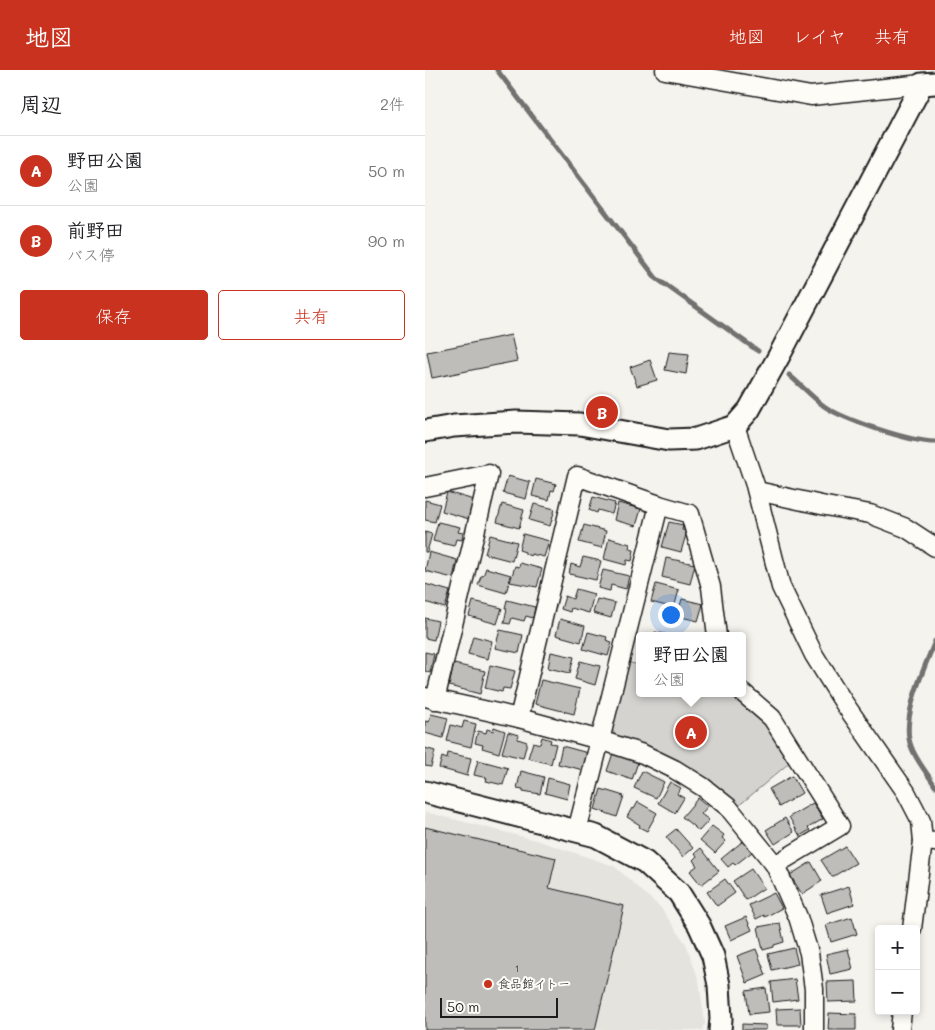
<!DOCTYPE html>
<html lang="ja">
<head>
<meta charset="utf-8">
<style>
	:root { --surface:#fff; --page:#f6f6f6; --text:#202124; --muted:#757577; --line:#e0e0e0; --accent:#c8321e }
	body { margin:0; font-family:Mali,"Klee One",sans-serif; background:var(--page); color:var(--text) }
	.controls { position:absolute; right:15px; bottom:15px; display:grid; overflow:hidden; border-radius:5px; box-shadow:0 2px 8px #0003 }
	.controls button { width:45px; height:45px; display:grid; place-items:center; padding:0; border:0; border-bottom:1px solid var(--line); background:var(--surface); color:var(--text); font:25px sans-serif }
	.scale { position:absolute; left:15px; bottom:12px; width:118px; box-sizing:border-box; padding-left:5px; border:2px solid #1c1c1c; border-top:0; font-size:14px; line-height:18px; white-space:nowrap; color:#1c1c1c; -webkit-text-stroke:4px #fdfcf7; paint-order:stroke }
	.you { position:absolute; left:245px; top:544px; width:18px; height:18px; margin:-12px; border:4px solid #fff; border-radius:50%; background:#1a73e8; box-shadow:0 0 0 8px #1a73e833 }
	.badge { display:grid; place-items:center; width:32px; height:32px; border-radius:50%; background:var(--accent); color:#fff; font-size:16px; font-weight:700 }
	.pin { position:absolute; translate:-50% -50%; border:2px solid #fff; box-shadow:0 1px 5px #0006 }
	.popup { position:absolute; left:211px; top:562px; width:110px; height:65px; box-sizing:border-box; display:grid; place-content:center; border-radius:5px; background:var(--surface); filter:drop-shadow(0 1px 4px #0005); font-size:16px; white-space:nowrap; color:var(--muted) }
	.popup b { font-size:19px; color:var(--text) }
	.popup::after { content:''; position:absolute; left:50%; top:100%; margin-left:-10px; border:10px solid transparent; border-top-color:var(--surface) }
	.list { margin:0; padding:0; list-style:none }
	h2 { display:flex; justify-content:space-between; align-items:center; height:65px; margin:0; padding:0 20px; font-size:21px }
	h2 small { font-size:16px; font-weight:400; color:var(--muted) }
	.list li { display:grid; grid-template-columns:32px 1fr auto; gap:15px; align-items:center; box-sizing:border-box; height:70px; padding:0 20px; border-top:1px solid var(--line) }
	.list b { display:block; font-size:19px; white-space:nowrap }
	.list p { margin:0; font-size:16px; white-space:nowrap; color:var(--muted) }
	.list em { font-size:16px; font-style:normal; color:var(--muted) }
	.actions { display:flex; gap:10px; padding:15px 20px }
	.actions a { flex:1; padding:11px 0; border:1px solid var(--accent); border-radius:5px; text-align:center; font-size:18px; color:var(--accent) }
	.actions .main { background:var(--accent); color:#fff }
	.map { position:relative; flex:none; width:510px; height:960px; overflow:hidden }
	header { display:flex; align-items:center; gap:30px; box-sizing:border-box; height:70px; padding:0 25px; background:var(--accent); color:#fff }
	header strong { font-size:24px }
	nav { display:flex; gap:28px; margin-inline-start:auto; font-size:18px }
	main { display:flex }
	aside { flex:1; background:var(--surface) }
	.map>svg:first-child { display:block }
</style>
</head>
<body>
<header>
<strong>地図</strong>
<nav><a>地図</a><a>レイヤ</a><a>共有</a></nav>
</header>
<main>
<aside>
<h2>周辺<small>2件</small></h2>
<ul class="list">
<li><span class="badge">A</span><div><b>野田公園</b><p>公園</p></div><em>50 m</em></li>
<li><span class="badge">B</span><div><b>前野田</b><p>バス停</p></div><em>90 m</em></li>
</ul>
<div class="actions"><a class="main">保存</a><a>共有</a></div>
</aside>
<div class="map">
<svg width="510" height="960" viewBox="0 0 510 960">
	<rect width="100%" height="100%" fill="#f4f3ee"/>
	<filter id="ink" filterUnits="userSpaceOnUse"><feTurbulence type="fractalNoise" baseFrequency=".02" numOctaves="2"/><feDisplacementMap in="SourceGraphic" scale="10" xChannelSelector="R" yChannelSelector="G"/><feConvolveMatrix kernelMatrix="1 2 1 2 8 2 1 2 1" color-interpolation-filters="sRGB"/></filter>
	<g filter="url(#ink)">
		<polygon fill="#e4e3de" points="0,742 111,770 189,796 235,837 261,874 274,911 280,953 278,960 0,960"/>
		<polygon fill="#d4d3cf" stroke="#787876" points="201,592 215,595 215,623 306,623 333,644 364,693 311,738 192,668 185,656"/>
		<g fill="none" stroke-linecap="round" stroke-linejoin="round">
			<g stroke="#72716f" stroke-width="5">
				<polyline points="72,0 231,208 333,281"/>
				<path d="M364,305C376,315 387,327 399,336C419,350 486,372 510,372"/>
				<path d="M510,571C500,597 475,648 486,676C490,689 503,704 510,716"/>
			</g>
		</g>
		<g fill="#bebdba" stroke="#1c1c1c">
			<polygon points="86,265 92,291 7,308 2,282"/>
			<polygon points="244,282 264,284 261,304 240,300"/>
			<polygon points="225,290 232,310 212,316 205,297"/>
			<polygon points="83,406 105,412 101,429 78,423"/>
			<polygon points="111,409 131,414 129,421 126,420 124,430 107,426"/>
			<polygon points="22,422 49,430 44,449 17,441"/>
			<polygon points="168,427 190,433 187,444 173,440 172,443 164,440"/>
			<polygon points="0,430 15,434 10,452 0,450"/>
			<polygon points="193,433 216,439 211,456 189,450"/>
			<polygon points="77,434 99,440 94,458 72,452"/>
			<polygon points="109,434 130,439 125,456 104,450"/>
			<polygon points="13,452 35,457 33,462 38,463 37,470 31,469 29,476 8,471"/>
			<polygon points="244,452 258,455 257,460 262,461 256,482 237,477"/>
			<polygon points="159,455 181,461 177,478 154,472"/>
			<polygon points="0,462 7,464 2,482 0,482"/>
			<polygon points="98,464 124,471 119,487 106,484 106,486 100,484 100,482 94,480"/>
			<polygon points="65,465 92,472 87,491 60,484"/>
			<polygon points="184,468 205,474 204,479 209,480 207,491 202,490 201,495 179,489"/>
			<polygon points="4,482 32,490 28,508 0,501"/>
			<polygon points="158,487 176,491 171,510 144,504 146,494 155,497"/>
			<polygon points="241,488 270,494 265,514 237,507"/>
			<polygon points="95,493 117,499 112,517 85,512 90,496 94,497"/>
			<polygon points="61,498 86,505 81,523 53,515 56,506 58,506"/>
			<polygon points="178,500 204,506 201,519 186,515 185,521 173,518"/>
			<polygon points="0,514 25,521 20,538 0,532"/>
			<polygon points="231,514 254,520 249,538 226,532"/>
			<polygon points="151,519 169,524 164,543 146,538 145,542 136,539 140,526 148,529"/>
			<polygon points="172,529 190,533 186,548 168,543"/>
			<polygon points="257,529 278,534 273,551 252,546"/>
			<polygon points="82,530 110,537 108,548 101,546 99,551 87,548 85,554 79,553 82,538 80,538"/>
			<polygon points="48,531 77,538 72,554 44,546"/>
			<polygon points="0,548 13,551 9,570 0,568"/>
			<polygon points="135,549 160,556 156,572 131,565"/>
			<polygon points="75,560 98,565 94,583 70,578"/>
			<polygon points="163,562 182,567 181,570 187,572 183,586 158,579"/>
			<polygon points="230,562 249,566 229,566"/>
			<polygon points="48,566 67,571 63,589 43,584"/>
			<polygon points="0,582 9,584 5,603 0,601"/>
			<polygon points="126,582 149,587 145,603 123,598"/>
			<polygon points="155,591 175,596 170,615 150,609"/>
			<polygon points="29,594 60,601 55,624 24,616"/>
			<polygon points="65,595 90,601 85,619 78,618 77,622 60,618"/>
			<polygon points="116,610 155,619 149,644 110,634"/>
			<polygon points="6,644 23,648 18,668 0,663 0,651 4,652"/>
			<polygon points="39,651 51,654 46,677 22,671 26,655 37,658"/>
			<polygon points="69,657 80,661 74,683 57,678 58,675 50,673 53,661 61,663 62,659 68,661"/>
			<polygon points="83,662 94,665 93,669 102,672 98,688 77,683"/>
			<polygon points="117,667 126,670 125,673 131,674 126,694 103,688 108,672 115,674"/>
			<polygon points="137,676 163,683 159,700 133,694"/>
			<polygon points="0,678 10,681 6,697 0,696"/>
			<polygon points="23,683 46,688 42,706 14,698 17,687 22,689"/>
			<polygon points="188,683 213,692 207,710 182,701"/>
			<polygon points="53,690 83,698 78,715 61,711 62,708 49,705"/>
			<polygon points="96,701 119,707 115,724 98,721 98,719 92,718"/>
			<polygon points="217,701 239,712 231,728 209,718"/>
			<polygon points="367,706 377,723 354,737 344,719"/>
			<polygon points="123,708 145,714 142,729 120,723"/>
			<polygon points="245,712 256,718 252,724 259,728 250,743 233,733"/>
			<polygon points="176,719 199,726 192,747 170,739"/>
			<polygon points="273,728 283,736 276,744 284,750 274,761 257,747"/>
			<polygon points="213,732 232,743 222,761 214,757 215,755 202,747 207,738 209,739"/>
			<polygon points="388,733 398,749 383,758 385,760 375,766 364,747"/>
			<polygon points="360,748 369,762 350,774 341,760"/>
			<polygon points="287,756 299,765 297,768 301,771 290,783 275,770"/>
			<polygon points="0,757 131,788 124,818 199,836 170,960 0,960"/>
			<polygon points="251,759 268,778 258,787 241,767"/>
			<polygon points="318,771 327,782 310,795 308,793 303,797 296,789"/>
			<polygon points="420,776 431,793 407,807 396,790"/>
			<polygon points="276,778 294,801 276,815 265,801 272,796 268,790 272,786 270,783"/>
			<polygon points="386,792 397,811 377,824 365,805"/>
			<polygon points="326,799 339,818 321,830 308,811"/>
			<polygon points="300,809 310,823 292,836 282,822"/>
			<polygon points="424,816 429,834 402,843 396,825"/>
			<polygon points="349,823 357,838 340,847 339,845 331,849 324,835"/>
			<polygon points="321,847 327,860 306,870 300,856"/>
			<polygon points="427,847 432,864 406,872 401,855"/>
			<polygon points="355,853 359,872 349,875 349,877 338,880 333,857"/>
			<polygon points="369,878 373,894 347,900 343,884"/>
			<polygon points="331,879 341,905 322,913 312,886"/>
			<polygon points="423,879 428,899 405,904 401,884"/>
			<polygon points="370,909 373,929 348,932 346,912"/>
			<polygon points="431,911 432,931 403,932 402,912"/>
			<polygon points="341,918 344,942 324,944 321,921"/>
			<polygon points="375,938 376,955 352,955 351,939"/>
			<polygon points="404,943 431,944 431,960 403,960"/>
			<polygon points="317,954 341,955 341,960 317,960"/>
		</g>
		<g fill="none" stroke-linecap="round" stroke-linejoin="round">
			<g stroke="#1c1c1c" stroke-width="21">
				<g id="minor">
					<polyline points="240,0 386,26 497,14"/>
					<polyline points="310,356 330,415 356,517 389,585 419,633 481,722 496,751 498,771 510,772"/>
					<polyline points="0,417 64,404 10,630"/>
					<polyline points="332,421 401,436 445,444 481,458 510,477"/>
					<polyline points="234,435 175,670 218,684 249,699 278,717 303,737 350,795 373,847 384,883 389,919 389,960"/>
					<polyline points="317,622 347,648 415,756 350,795"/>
					<polyline points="0,627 94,648"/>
					<polyline points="152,761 175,670 94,648 152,406 234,435 265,444 286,517 292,566"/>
					<polyline points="487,859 498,771"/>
					<polyline points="475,960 477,941"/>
				</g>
			</g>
			<g stroke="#1c1c1c" stroke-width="25">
				<g id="tertiary">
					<polyline points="0,361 29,356 91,352 155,354 244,370 271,369 310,356 324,340 354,286 497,14 510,13"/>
					<polyline points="0,722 171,766 220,792 254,823 274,855 288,886 294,915 296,949 295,960"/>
				</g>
			</g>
			<use href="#minor" stroke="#fdfcf7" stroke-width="18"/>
			<use href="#tertiary" stroke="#fdfcf7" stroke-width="21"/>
		</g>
	</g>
	<circle fill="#c8321e" stroke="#fdfcf7" stroke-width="2" cx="63" cy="914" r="5"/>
	<g text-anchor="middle" stroke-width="4" stroke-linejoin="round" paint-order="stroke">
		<g font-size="10" fill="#444">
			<text x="92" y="902">1</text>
		</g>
		<g font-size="12" fill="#1c1c1c" stroke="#fdfcf7" text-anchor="start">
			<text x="73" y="918">食品館イトー</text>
		</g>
	</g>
</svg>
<div class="controls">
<button>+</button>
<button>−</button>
</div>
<div class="scale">50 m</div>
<div class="you"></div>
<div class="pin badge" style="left:266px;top:662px">A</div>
<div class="popup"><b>野田公園</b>公園</div>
<div class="pin badge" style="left:177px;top:342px">B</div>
</div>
</main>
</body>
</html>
